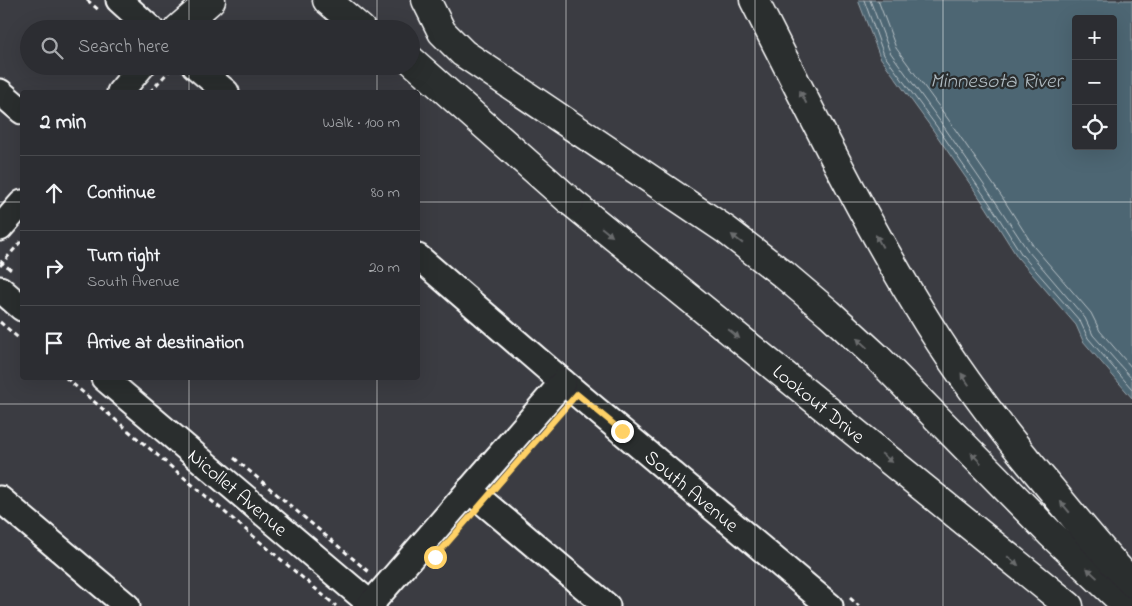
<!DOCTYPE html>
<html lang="en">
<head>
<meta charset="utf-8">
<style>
	:root { --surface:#2c2d32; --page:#38393e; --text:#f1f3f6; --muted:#a6a8ac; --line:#48494d }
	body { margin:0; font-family:"Indie Flower",sans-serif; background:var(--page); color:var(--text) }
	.controls { position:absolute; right:15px; top:15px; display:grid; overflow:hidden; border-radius:5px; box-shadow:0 5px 20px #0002 }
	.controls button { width:45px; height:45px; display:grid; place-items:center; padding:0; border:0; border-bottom:1px solid var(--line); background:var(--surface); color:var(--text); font:25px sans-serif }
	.stop { position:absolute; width:15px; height:15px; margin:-11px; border:4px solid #ffd166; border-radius:50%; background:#fff }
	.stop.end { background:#ffd166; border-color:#fff; box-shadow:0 1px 5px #0008 }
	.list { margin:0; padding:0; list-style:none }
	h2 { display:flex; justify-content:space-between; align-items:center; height:65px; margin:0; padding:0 20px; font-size:21px }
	h2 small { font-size:16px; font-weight:400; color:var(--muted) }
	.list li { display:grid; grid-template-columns:32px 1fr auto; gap:15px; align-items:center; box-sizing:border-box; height:75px; padding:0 20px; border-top:1px solid var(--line) }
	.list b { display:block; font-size:19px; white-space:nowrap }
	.list p { margin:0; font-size:16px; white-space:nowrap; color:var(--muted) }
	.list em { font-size:16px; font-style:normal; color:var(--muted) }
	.icon { flex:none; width:28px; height:28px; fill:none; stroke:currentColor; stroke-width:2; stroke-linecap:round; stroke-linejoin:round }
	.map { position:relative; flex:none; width:1132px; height:606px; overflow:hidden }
	.search { position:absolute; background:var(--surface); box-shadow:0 5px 20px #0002; left:20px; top:20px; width:400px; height:55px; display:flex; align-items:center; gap:12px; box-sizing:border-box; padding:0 18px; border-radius:28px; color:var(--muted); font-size:19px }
	.panel { position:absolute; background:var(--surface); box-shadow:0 5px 20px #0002; left:20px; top:90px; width:400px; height:290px; border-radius:5px }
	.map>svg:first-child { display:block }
</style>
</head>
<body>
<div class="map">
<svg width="1132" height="606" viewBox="0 0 1132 606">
	<rect width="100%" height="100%" fill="#3b3c42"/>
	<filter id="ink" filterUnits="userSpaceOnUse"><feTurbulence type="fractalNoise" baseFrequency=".02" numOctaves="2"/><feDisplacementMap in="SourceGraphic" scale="10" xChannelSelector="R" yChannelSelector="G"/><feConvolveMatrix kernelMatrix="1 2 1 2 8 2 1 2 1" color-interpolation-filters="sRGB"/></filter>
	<g filter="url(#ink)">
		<path fill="#4e6673" stroke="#95a3ab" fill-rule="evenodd" d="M858,0H1132V398L1083,341L1076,325L1018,258L986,207L933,130L880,57ZM1076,19H1113V146H1076Z"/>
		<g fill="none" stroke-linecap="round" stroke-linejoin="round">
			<g stroke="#b8c2c7" stroke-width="1">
				<polyline points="864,0 884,55 937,127 990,204 1022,255 1080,321 1088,338 1132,389"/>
				<polyline points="870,0 890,52 942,124 995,201 1028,251 1085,318 1093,335 1132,379"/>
				<polyline points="878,0 896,48 948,119 1002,197 1034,247 1091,313 1100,331 1132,368"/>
			</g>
			<g stroke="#fff" stroke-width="29">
				<g id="minor">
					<polyline points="119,0 151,29"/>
					<polyline points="195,66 226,92"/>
					<polyline points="0,92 22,111"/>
					<polyline points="120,92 142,66"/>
					<polyline points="0,228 22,203"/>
					<path id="s1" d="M418,257L563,382L830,606"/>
					<polyline points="0,289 22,308"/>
					<path id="s2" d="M104,378L373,606"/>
					<polyline points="469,490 607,606"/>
					<polyline points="0,499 127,606"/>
					<polyline points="369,606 563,382"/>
				</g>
			</g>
			<g stroke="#fff" stroke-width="31">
				<g id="major">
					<path id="s3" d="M570,201L1069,606"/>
				</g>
			</g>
			<g stroke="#fff" stroke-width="31">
				<g id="highway">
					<polyline points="327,0 361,29"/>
					<polyline points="426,0 442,32 463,53 726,230 783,274 829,313 877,357 1050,533 1127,606"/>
					<path d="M754,0C810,110 864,221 929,325C965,383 1007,437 1051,489C1077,521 1103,553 1132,583"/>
					<polyline points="178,29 211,0"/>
					<polyline points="411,60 570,201"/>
				</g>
			</g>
			<g stroke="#fff" stroke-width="3" stroke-dasharray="5 4" stroke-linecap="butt">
				<polyline points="87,0 100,11"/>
				<polyline points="150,92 169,71 164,66"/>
				<polyline points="0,261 11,270"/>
				<polyline points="0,266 22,240"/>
				<polyline points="0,322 22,341"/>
				<polyline points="66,378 336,606"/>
				<polyline points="234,458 370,573"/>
				<polyline points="850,598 859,606"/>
			</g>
			<use href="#minor" stroke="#2a2d2e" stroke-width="25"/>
			<use href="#major" stroke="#2a2d2e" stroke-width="28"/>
			<use href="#highway" stroke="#2a2d2e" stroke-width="28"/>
		</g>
		<defs><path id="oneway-solid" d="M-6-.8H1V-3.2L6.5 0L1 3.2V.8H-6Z" transform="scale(1.25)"/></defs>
		<g fill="#6a6c6d">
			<use href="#oneway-solid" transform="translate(803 97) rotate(-117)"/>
			<use href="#oneway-solid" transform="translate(607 232) rotate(39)"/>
			<use href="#oneway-solid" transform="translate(737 239) rotate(-142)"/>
			<use href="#oneway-solid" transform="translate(879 241) rotate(-119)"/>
			<use href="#oneway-solid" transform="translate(734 334) rotate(39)"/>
			<use href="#oneway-solid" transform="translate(862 343) rotate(-137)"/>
			<use href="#oneway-solid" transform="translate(965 379) rotate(-124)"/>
			<use href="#oneway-solid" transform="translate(887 458) rotate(39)"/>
			<use href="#oneway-solid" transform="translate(976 458) rotate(-134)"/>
			<use href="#oneway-solid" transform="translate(1065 507) rotate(-130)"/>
			<use href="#oneway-solid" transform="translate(1013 561) rotate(39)"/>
			<use href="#oneway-solid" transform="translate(1092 573) rotate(-137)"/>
		</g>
	</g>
	<g fill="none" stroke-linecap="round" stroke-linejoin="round" filter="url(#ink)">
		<polyline stroke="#ffd166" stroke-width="6" points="435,557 577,394 622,431"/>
	</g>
	<path fill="none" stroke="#fff" stroke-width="1" stroke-opacity="0.55" d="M189,0V29M377,0V29M566,0V606M755,0V606M943,0V606M189,66V92M377,66V92M0,202H22M418,202H1132M189,378V606M377,378V606M0,404H1132"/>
	<g text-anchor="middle" stroke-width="4.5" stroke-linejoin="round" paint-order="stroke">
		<g font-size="20" fill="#fff" stroke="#2a2d2e">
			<text dy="7" stroke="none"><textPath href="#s3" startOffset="321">Lookout Drive</textPath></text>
			<text dy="7" stroke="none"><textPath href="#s1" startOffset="360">South Avenue</textPath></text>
			<text dy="7" stroke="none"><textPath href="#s2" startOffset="176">Nicollet Avenue</textPath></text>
		</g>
		<g font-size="21" font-style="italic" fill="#afbac0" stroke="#2a2d2e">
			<text x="996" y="87">Minnesota River</text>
		</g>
	</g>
</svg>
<div class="controls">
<button>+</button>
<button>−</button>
<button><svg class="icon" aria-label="locate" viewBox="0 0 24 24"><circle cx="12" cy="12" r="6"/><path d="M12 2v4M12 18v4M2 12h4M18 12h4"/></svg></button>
</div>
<div class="stop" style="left:435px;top:557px"></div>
<div class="stop end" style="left:622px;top:431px"></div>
<div class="search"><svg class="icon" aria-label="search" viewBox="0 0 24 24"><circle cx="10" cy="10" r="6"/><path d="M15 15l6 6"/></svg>Search here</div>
<section class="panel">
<h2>2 min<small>Walk · 100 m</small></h2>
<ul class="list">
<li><svg class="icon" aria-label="ahead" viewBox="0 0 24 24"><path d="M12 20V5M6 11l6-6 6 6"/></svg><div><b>Continue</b></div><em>80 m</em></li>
<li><svg class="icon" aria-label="right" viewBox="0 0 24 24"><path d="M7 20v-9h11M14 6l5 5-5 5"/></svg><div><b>Turn right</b><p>South Avenue</p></div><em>20 m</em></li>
<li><svg class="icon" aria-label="arrive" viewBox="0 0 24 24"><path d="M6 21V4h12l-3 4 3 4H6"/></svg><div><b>Arrive at destination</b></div></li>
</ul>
</section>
</div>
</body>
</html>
